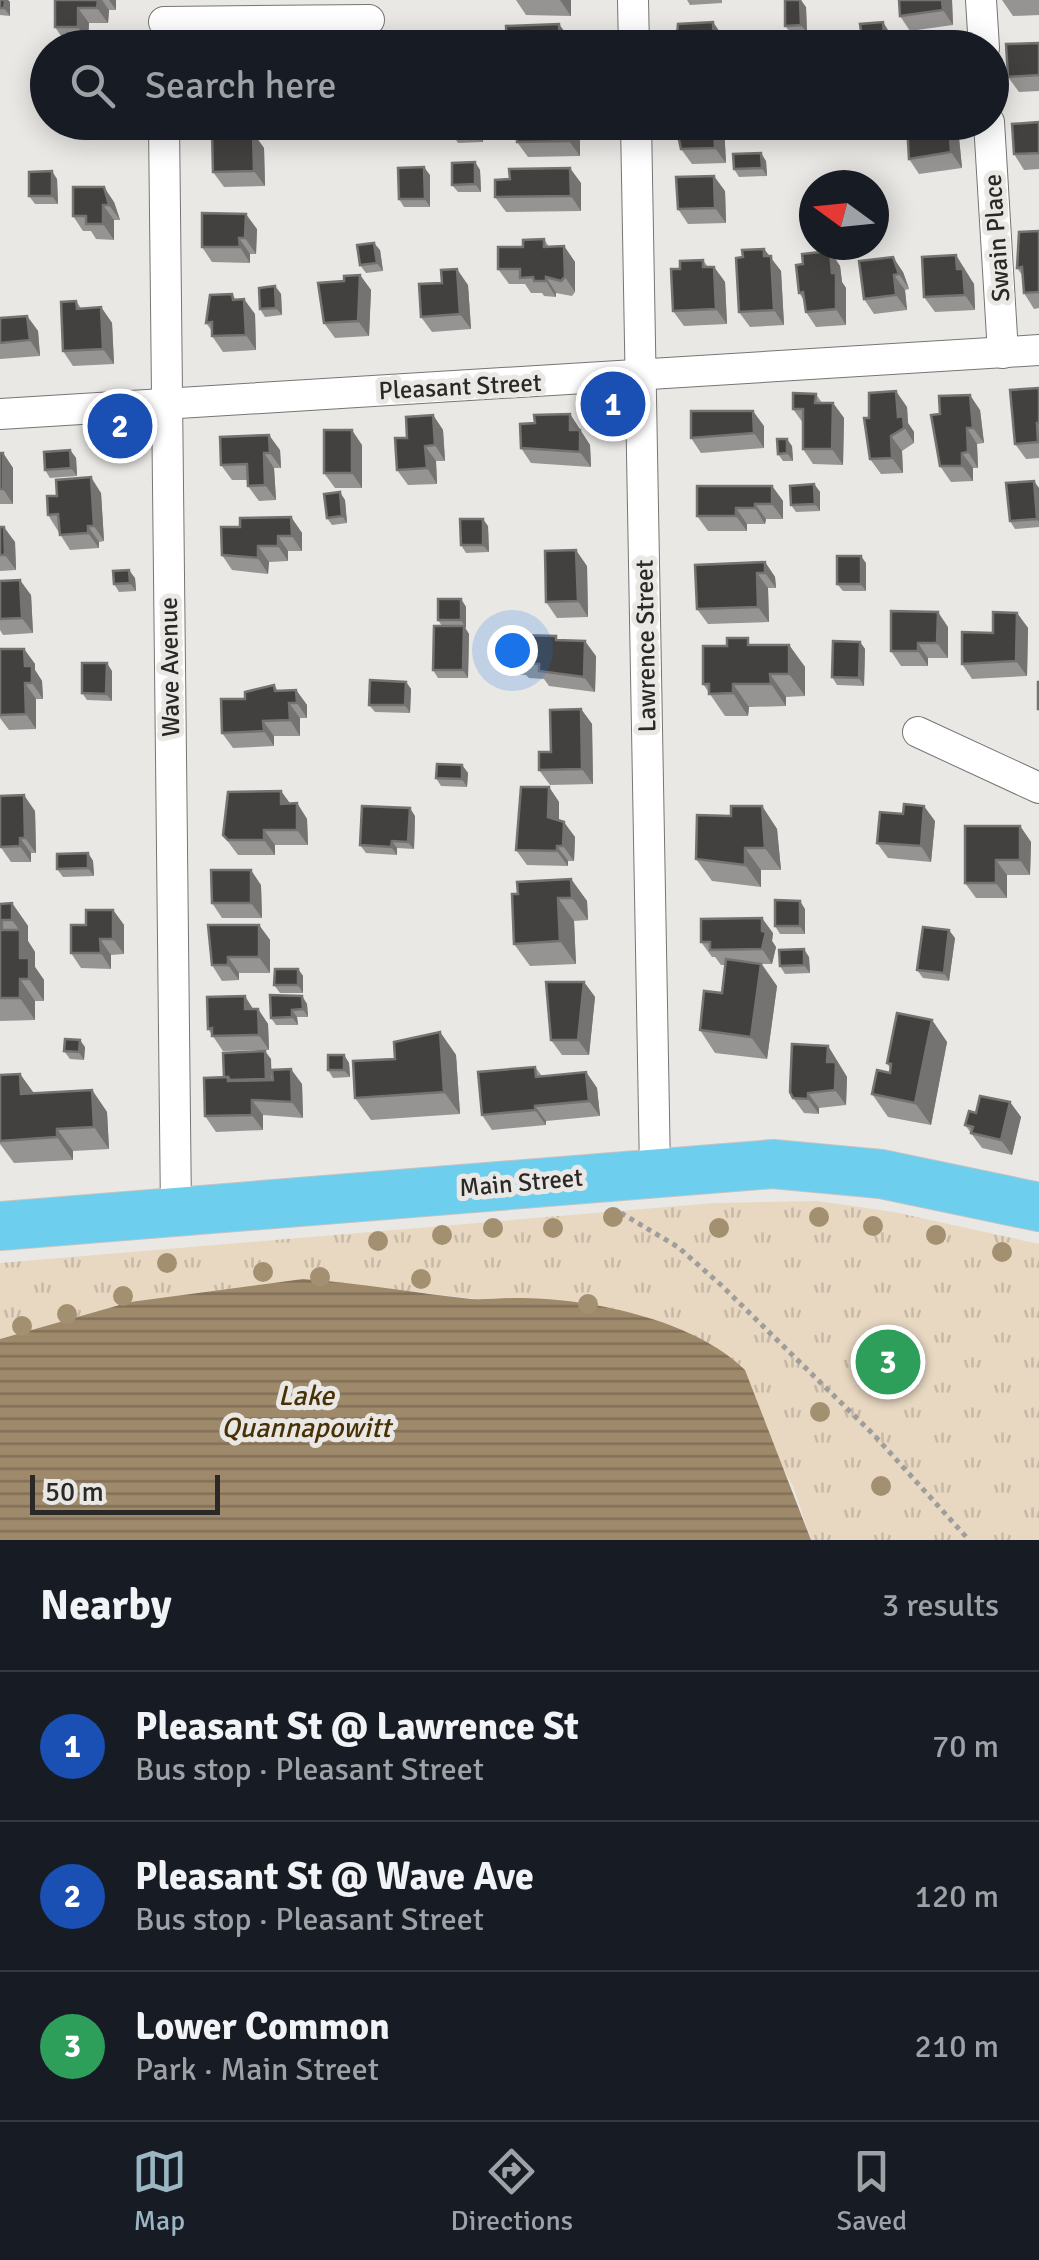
<!DOCTYPE html>
<html lang="en">
<head>
<meta charset="utf-8">
<style>
	:root { --surface:#171b24; --page:#20242c; --text:#f1f3f6; --muted:#9ea1a6; --line:#363941; --accent:#9bb6c3 }
	body { margin:0; font-family:Signika,sans-serif; background:var(--page); color:var(--text) }
	.compass { position:absolute; left:799px; top:170px; width:90px; height:90px; border-radius:50%; background:var(--surface); box-shadow:0 5px 25px #0003; rotate:285deg }
	.scale { position:absolute; left:30px; bottom:25px; width:190px; box-sizing:border-box; padding-left:10px; border:5px solid #2a2928; border-top:0; font-size:28px; line-height:35px; white-space:nowrap; color:#2a2928; -webkit-text-stroke:8px #eae8e5; paint-order:stroke }
	.you { position:absolute; left:512px; top:650px; width:35px; height:35px; margin:-25px; border:8px solid #fff; border-radius:50%; background:#1a73e8; box-shadow:0 0 0 15px #1a73e833 }
	.badge { display:grid; place-items:center; width:65px; height:65px; border-radius:50%; background:var(--accent); color:#fff; font-size:32px; font-weight:700 }
	.pin { position:absolute; translate:-50% -50%; border:5px solid #fff; box-shadow:0 2px 10px #0006 }
	.list { margin:0; padding:0; list-style:none }
	h2 { display:flex; justify-content:space-between; align-items:center; height:130px; margin:0; padding:0 40px; font-size:42px }
	h2 small { font-size:32px; font-weight:400; color:var(--muted) }
	.list li { display:grid; grid-template-columns:65px 1fr auto; gap:30px; align-items:center; box-sizing:border-box; height:150px; padding:0 40px; border-top:2px solid var(--line) }
	.list b { display:block; font-size:38px; white-space:nowrap }
	.list p { margin:0; font-size:32px; white-space:nowrap; color:var(--muted) }
	.list em { font-size:32px; font-style:normal; color:var(--muted) }
	.icon { flex:none; width:55px; height:55px; fill:none; stroke:currentColor; stroke-width:2; stroke-linecap:round; stroke-linejoin:round }
	.map { position:relative; flex:none; width:1039px; height:1540px; overflow:hidden }
	.search { position:absolute; background:var(--surface); box-shadow:0 5px 25px #0003; left:30px; right:30px; top:30px; height:110px; display:flex; align-items:center; gap:25px; box-sizing:border-box; padding:0 35px; border-radius:55px; color:var(--muted); font-size:38px }
	.sheet { height:580px; background:var(--surface) }
	nav { display:flex; justify-content:space-around; align-items:center; box-sizing:border-box; height:140px; border-top:2px solid var(--line); background:var(--surface); font-size:28px; color:var(--muted) }
	nav a { display:grid; justify-items:center; gap:5px }
	nav .on { color:var(--accent) }
	.map>svg:first-child { display:block }
</style>
</head>
<body>
<div class="map">
<svg width="1039" height="1540" viewBox="0 0 1039 1540">
	<defs>
		<pattern id="park-tufts" width="24" height="20" patternUnits="userSpaceOnUse" patternTransform="scale(2.5)"><rect width="24" height="20" fill="#e8d8c2"/><path d="M3 7l-1-3M5 7V3M7 7l1-3M15 17l-1-3M17 17v-4M19 17l1-3" fill="none" stroke="#c7b9a7"/></pattern>
		<pattern id="water-rules" width="6" height="5" patternUnits="userSpaceOnUse" patternTransform="scale(2.5)"><rect width="6" height="5" fill="#9f896b"/><path d="M0 2.5h6" fill="none" stroke="#827058"/></pattern>
	</defs>
	<rect width="100%" height="100%" fill="#eae8e5"/>
	<polygon fill="url(#park-tufts)" points="818,1201 894,1212 1039,1244 1039,1540 811,1540 793,1486 712,1345 656,1321 560,1302 484,1300 303,1279 130,1302 0,1339 0,1263 714,1203"/>
	<path fill="url(#water-rules)" d="M303,1279C360,1283 415,1293 471,1299C486,1300 501,1298 517,1298C588,1298 694,1319 745,1370L811,1540H0V1339L130,1302Z"/>
	<g fill="none" stroke-linecap="round" stroke-linejoin="round">
		<g stroke="#777573" stroke-width="32">
			<g id="street">
				<polyline points="633,0 634,48"/>
				<polyline points="981,0 984,48"/>
				<polyline points="164,22 369,20"/>
				<polyline points="164,122 176,1211"/>
				<polyline points="636,122 655,1170"/>
				<polyline points="989,122 1003,353"/>
				<polyline points="0,414 1039,350"/>
				<polyline points="918,732 1039,788"/>
			</g>
		</g>
		<g stroke="#c3c3c3" stroke-width="50">
			<polyline id="primary" points="0,1226 773,1164 881,1174 1039,1207"/>
		</g>
		<polyline stroke="#a09e9c" stroke-width="5" stroke-dasharray="5 5" stroke-linecap="butt" points="621,1213 678,1247 721,1285 874,1435 969,1540"/>
		<use href="#street" stroke="#fff" stroke-width="30"/>
		<use href="#primary" stroke="#6dceee" stroke-width="48"/>
	</g>
	<g fill="#a39071">
		<circle cx="613" cy="1217" r="10"/>
		<circle cx="819" cy="1217" r="10"/>
		<circle cx="873" cy="1226" r="10"/>
		<circle cx="493" cy="1228" r="10"/>
		<circle cx="553" cy="1228" r="10"/>
		<circle cx="719" cy="1228" r="10"/>
		<circle cx="442" cy="1235" r="10"/>
		<circle cx="936" cy="1235" r="10"/>
		<circle cx="378" cy="1241" r="10"/>
		<circle cx="1002" cy="1252" r="10"/>
		<circle cx="167" cy="1263" r="10"/>
		<circle cx="263" cy="1272" r="10"/>
		<circle cx="320" cy="1277" r="10"/>
		<circle cx="421" cy="1279" r="10"/>
		<circle cx="123" cy="1296" r="10"/>
		<circle cx="588" cy="1304" r="10"/>
		<circle cx="67" cy="1314" r="10"/>
		<circle cx="22" cy="1326" r="10"/>
		<circle cx="820" cy="1412" r="10"/>
		<circle cx="881" cy="1486" r="10"/>
	</g>
	<g fill="#969492">
		<polygon points="0,0 8,0 10,2 10,16 0,15"/>
		<polygon points="55,0 116,0 116,10 109,10 108,23 89,23 88,42 65,42 55,27"/>
		<polygon points="516,0 571,0 571,16 526,15"/>
		<polygon points="687,0 722,0 722,3 690,5"/>
		<polygon points="899,0 952,0 953,25 910,31 900,16"/>
		<polygon points="1002,0 1039,0 1039,15 1013,16"/>
		<polygon points="806,7 807,33 791,33 785,26"/>
		<polygon points="888,30 889,46 867,47 862,39"/>
		<polygon points="1039,43 1039,91 1019,92 1008,77"/>
		<polygon points="71,122 110,122 110,125 72,124"/>
		<polygon points="205,122 240,122 240,128 211,128"/>
		<polygon points="452,122 482,122 483,142 458,143 453,135"/>
		<polygon points="680,122 721,122 724,126 726,163 692,164 681,149"/>
		<polygon points="1039,122 1039,169 1024,170 1014,154"/>
		<polygon points="576,127 576,132 580,138 580,156 528,157 517,142"/>
		<polygon points="253,133 264,148 265,186 224,187 213,172"/>
		<polygon points="959,138 962,168 919,174 909,159"/>
		<polygon points="766,161 767,176 739,177 734,169"/>
		<polygon points="475,162 480,170 481,192 458,192 452,185"/>
		<polygon points="430,175 430,207 404,207 399,199"/>
		<polygon points="57,179 58,204 35,204 29,196"/>
		<polygon points="510,179 581,183 581,211 506,212 495,197"/>
		<polygon points="725,191 726,223 688,224 678,209"/>
		<polygon points="114,202 120,220 114,220 114,240 96,239 91,231 83,231 73,216"/>
		<polygon points="257,229 256,254 250,254 250,263 212,262 202,247"/>
		<polygon points="1039,231 1039,308 1034,309 1024,293 1022,275 1017,268"/>
		<polygon points="544,239 549,247 564,246 575,262 575,292 572,296 556,293 556,297 544,296 542,293 531,293 525,284 509,284 498,269 523,247"/>
		<polygon points="764,249 781,271 784,325 750,327 739,312 743,257"/>
		<polygon points="380,250 383,271 366,273 360,265"/>
		<polygon points="830,251 840,266 842,282 846,288 846,325 816,327 806,312 804,300 799,293 803,264"/>
		<polygon points="703,260 708,267 714,267 725,282 727,324 684,326 673,311 680,269"/>
		<polygon points="859,261 903,272 909,289 905,290 907,310 874,314 864,299"/>
		<polygon points="966,271 966,274 974,284 975,310 935,312 924,297"/>
		<polygon points="360,275 371,290 369,336 335,338 324,323 344,281"/>
		<polygon points="468,285 471,329 432,332 421,317"/>
		<polygon points="275,286 281,294 282,315 265,317 260,309"/>
		<polygon points="232,294 236,300 255,314 256,350 223,352 212,336 212,331 206,323"/>
		<polygon points="76,301 81,308 101,307 112,323 114,364 73,366 63,351"/>
		<polygon points="27,316 38,331 40,356 0,359 0,318"/>
		<polygon points="1039,388 1039,458 1026,459 1015,444"/>
		<polygon points="816,394 822,403 833,403 844,418 843,465 813,464 803,449 803,423 793,409"/>
		<polygon points="907,407 908,423 914,432 914,443 902,451 903,473 881,474 870,459 869,418"/>
		<polygon points="980,410 984,443 977,444 978,468 973,468 973,481 951,482 940,466"/>
		<polygon points="570,414 590,445 591,467 531,463 521,448 535,423"/>
		<polygon points="433,415 443,430 445,461 436,461 437,484 408,485 397,470 407,438"/>
		<polygon points="764,426 764,448 701,453 691,438"/>
		<polygon points="220,437 280,450 281,468 274,468 276,500 259,501 248,486 248,480 232,480 221,465"/>
		<polygon points="362,445 362,488 335,488 324,473"/>
		<polygon points="792,446 793,461 783,461 778,454"/>
		<polygon points="70,450 76,458 77,476 50,478 45,470"/>
		<polygon points="0,453 3,453 13,468 13,504 0,504"/>
		<polygon points="814,484 820,492 820,511 796,512 791,505"/>
		<polygon points="772,486 783,501 783,519 766,519 765,524 747,524 747,531 708,531 697,516"/>
		<polygon points="1039,488 1039,527 1015,529 1010,521"/>
		<polygon points="101,493 104,541 99,542 99,548 70,550 48,515 57,496"/>
		<polygon points="345,500 347,523 332,525 327,518"/>
		<polygon points="291,517 302,533 302,551 288,551 288,561 269,562 268,574 232,570 222,555 240,527"/>
		<polygon points="488,526 489,552 466,553 461,545"/>
		<polygon points="0,527 15,542 16,570 0,571"/>
		<polygon points="765,562 775,577 776,588 768,588 769,622 708,624 697,609"/>
		<polygon points="866,563 866,591 843,591 837,584"/>
		<polygon points="587,566 588,617 557,618 546,602"/>
		<polygon points="135,578 136,591 119,592 114,584"/>
		<polygon points="0,581 31,595 33,633 3,635 0,630"/>
		<polygon points="461,599 466,607 466,628 465,628 469,634 468,678 438,678 433,670 442,626 438,620"/>
		<polygon points="1017,613 1028,628 1027,676 972,679 962,664 993,633"/>
		<polygon points="948,627 948,658 928,658 928,666 901,666 891,651"/>
		<polygon points="860,642 865,649 864,686 837,685 832,677"/>
		<polygon points="518,644 596,656 595,692 549,686 544,679 529,678 526,675 509,674 498,659"/>
		<polygon points="753,645 789,645 805,667 805,696 786,697 786,706 749,707 748,716 725,716 703,684"/>
		<polygon points="0,649 24,649 35,664 35,670 42,681 43,699 36,699 36,729 9,730 0,718"/>
		<polygon points="112,671 112,701 87,700 82,693"/>
		<polygon points="406,682 411,689 410,713 375,712 369,705"/>
		<polygon points="274,685 278,691 296,690 307,705 307,718 300,718 300,736 274,736 274,746 233,748 222,733 245,699"/>
		<polygon points="581,709 592,724 593,784 550,785 539,770"/>
		<polygon points="462,765 468,773 467,787 441,786 436,778"/>
		<polygon points="549,787 559,802 559,820 575,837 574,861 568,861 568,866 527,865 516,850"/>
		<polygon points="281,791 290,804 297,803 307,819 308,845 275,845 275,855 238,855 223,835"/>
		<polygon points="762,806 777,829 781,870 761,870 761,887 712,881 696,859 731,816"/>
		<polygon points="35,811 36,853 31,853 31,862 11,862 0,846"/>
		<polygon points="903,814 935,821 931,862 888,858 877,843"/>
		<polygon points="415,816 414,849 397,848 397,855 366,853 360,845"/>
		<polygon points="1020,826 1031,842 1030,875 1007,875 1007,898 976,898 965,883"/>
		<polygon points="88,853 93,861 94,876 63,877 57,869"/>
		<polygon points="571,879 587,901 588,920 574,921 576,964 530,966 514,944 518,894"/>
		<polygon points="261,885 262,918 222,918 212,903"/>
		<polygon points="12,903 28,926 28,941 35,952 35,967 44,980 44,1001 35,1001 35,1020 0,1021 0,904"/>
		<polygon points="805,909 805,934 780,934 775,926"/>
		<polygon points="113,910 124,925 124,954 111,955 111,969 81,968 71,953"/>
		<polygon points="259,925 270,940 270,973 239,973 239,980 222,981 212,965"/>
		<polygon points="773,933 772,941 776,947 772,964 762,964 777,986 767,1059 715,1053 700,1030 722,993 726,965 721,965 715,957 712,957 701,942"/>
		<polygon points="955,938 949,981 923,978 917,970"/>
		<polygon points="809,957 810,973 785,974 780,966"/>
		<polygon points="298,969 303,976 303,993 280,993 274,985"/>
		<polygon points="584,982 595,997 589,1055 562,1055 551,1040"/>
		<polygon points="302,996 307,1004 308,1017 297,1017 298,1025 276,1025 271,1018"/>
		<polygon points="254,1009 258,1009 268,1024 269,1050 223,1051 208,1029"/>
		<polygon points="932,1020 947,1042 931,1125 888,1117 872,1094 890,1073 890,1068 887,1063"/>
		<polygon points="440,1032 456,1055 460,1114 371,1120 355,1098 395,1059"/>
		<polygon points="828,1046 847,1077 846,1105 819,1108 819,1114 804,1113 793,1098"/>
		<polygon points="85,1047 84,1060 70,1059 64,1051"/>
		<polygon points="344,1055 349,1063 350,1077 333,1078 328,1070"/>
		<polygon points="271,1059 271,1080 302,1084 303,1118 263,1115 263,1130 216,1132 205,1116 224,1077"/>
		<polygon points="535,1067 542,1076 586,1072 597,1088 600,1116 546,1121 546,1125 492,1130 482,1115"/>
		<polygon points="20,1074 34,1094 92,1090 107,1112 109,1149 73,1151 73,1160 14,1163 0,1144 0,1075"/>
		<polygon points="1010,1102 1021,1117 1012,1155 982,1148 965,1125 976,1113"/>
	</g>
	<g fill="#757371">
		<polygon points="5,0 8,0 10,2 10,16 4,8"/>
		<polygon points="98,0 102,0 109,10 108,23 97,8"/>
		<polygon points="109,0 116,0 116,10"/>
		<polygon points="560,0 571,0 571,16"/>
		<polygon points="801,0 806,7 807,33 801,25"/>
		<polygon points="942,0 952,0 953,25 943,10"/>
		<polygon points="78,8 89,23 88,42 78,27"/>
		<polygon points="713,22 724,38 724,48 714,48"/>
		<polygon points="883,22 888,30 889,46 884,38"/>
		<polygon points="559,24 570,39 570,48 560,48"/>
		<polygon points="356,33 366,48 356,45"/>
		<polygon points="775,35 784,48 774,48"/>
		<polygon points="477,122 482,122 483,142 477,135"/>
		<polygon points="565,122 573,122 576,127 576,132 580,138 580,156 569,141"/>
		<polygon points="714,122 721,122 724,126 726,163 715,148"/>
		<polygon points="949,123 959,138 962,168 951,152"/>
		<polygon points="253,133 264,148 265,186 254,171"/>
		<polygon points="761,153 766,161 767,176 762,168"/>
		<polygon points="475,162 480,170 481,192 475,184"/>
		<polygon points="424,167 430,175 430,207 425,199"/>
		<polygon points="570,168 581,183 581,211 571,196"/>
		<polygon points="52,171 57,179 58,204 52,196"/>
		<polygon points="714,176 725,191 726,223 715,208"/>
		<polygon points="104,187 114,202 120,220 109,205"/>
		<polygon points="103,205 114,220 114,240 103,224"/>
		<polygon points="246,214 257,229 256,254 245,238"/>
		<polygon points="239,238 250,254 250,263 240,247"/>
		<polygon points="374,243 380,250 383,271 377,263"/>
		<polygon points="564,246 575,262 575,292 565,277"/>
		<polygon points="764,249 781,271 784,325 774,310"/>
		<polygon points="830,251 840,266 842,282 846,288 846,325 836,309"/>
		<polygon points="956,255 974,284 975,310 965,295 957,269"/>
		<polygon points="893,257 903,272 909,289 899,274"/>
		<polygon points="714,267 725,282 727,324 716,309"/>
		<polygon points="457,269 468,285 471,329 460,314"/>
		<polygon points="360,275 371,290 369,336 358,321"/>
		<polygon points="894,275 905,290 907,310 896,295"/>
		<polygon points="546,277 556,293 556,297 546,281"/>
		<polygon points="275,286 281,294 282,315 276,308"/>
		<polygon points="244,299 255,314 256,350 246,335"/>
		<polygon points="101,307 112,323 114,364 103,349"/>
		<polygon points="27,316 38,331 40,356 30,340"/>
		<polygon points="896,391 907,407 908,423 914,432 914,443 898,417"/>
		<polygon points="970,395 980,410 984,443 973,428"/>
		<polygon points="833,403 844,418 843,465 832,449"/>
		<polygon points="753,411 764,426 764,448 754,433"/>
		<polygon points="570,414 590,445 591,467 580,452 570,430"/>
		<polygon points="433,415 443,430 445,461 435,445"/>
		<polygon points="967,428 977,444 978,468 968,452"/>
		<polygon points="352,430 362,445 362,488 352,473"/>
		<polygon points="269,435 280,450 281,468 270,453"/>
		<polygon points="891,436 902,451 903,473 892,458"/>
		<polygon points="787,439 792,446 793,461 787,453"/>
		<polygon points="425,446 436,461 437,484 427,468"/>
		<polygon points="70,450 76,458 77,476 71,468"/>
		<polygon points="3,453 13,468 13,504 3,489"/>
		<polygon points="264,453 274,468 276,500 265,485"/>
		<polygon points="962,453 973,468 973,481 962,466"/>
		<polygon points="91,477 101,493 104,541 94,526"/>
		<polygon points="1034,481 1039,488 1039,522 1037,519"/>
		<polygon points="814,484 820,492 820,511 815,504"/>
		<polygon points="772,486 783,501 783,519 772,504"/>
		<polygon points="340,492 345,500 347,523 342,516"/>
		<polygon points="755,504 766,519 765,524 755,508"/>
		<polygon points="736,508 747,524 747,531 736,516"/>
		<polygon points="291,517 302,533 302,551 292,536"/>
		<polygon points="483,519 488,526 489,552 483,545"/>
		<polygon points="88,526 99,542 99,548 88,533"/>
		<polygon points="4,527 15,542 16,570 5,555"/>
		<polygon points="278,536 288,551 288,561 278,546"/>
		<polygon points="258,546 269,562 268,574 258,558"/>
		<polygon points="576,550 587,566 588,617 578,601"/>
		<polygon points="861,556 866,563 866,591 861,584"/>
		<polygon points="765,562 775,577 776,588 765,573"/>
		<polygon points="129,570 135,578 136,591 130,583"/>
		<polygon points="757,573 768,588 769,622 758,607"/>
		<polygon points="20,580 31,595 33,633 22,618"/>
		<polygon points="461,599 466,607 466,628 461,620"/>
		<polygon points="938,612 948,627 948,658 937,643"/>
		<polygon points="1017,613 1028,628 1027,676 1016,661"/>
		<polygon points="464,626 469,634 468,678 463,670"/>
		<polygon points="585,641 596,656 595,692 584,677"/>
		<polygon points="860,642 865,649 864,686 859,678"/>
		<polygon points="918,643 928,658 928,666 918,651"/>
		<polygon points="789,645 805,667 805,696 789,674"/>
		<polygon points="24,649 35,664 35,670 42,681 43,699 32,683 25,666"/>
		<polygon points="107,663 112,671 112,701 106,694"/>
		<polygon points="770,674 786,697 786,706 771,684"/>
		<polygon points="406,682 411,689 410,713 405,705"/>
		<polygon points="25,683 36,699 36,729 26,714"/>
		<polygon points="733,684 749,707 748,716 733,693"/>
		<polygon points="296,690 307,705 307,718 297,703"/>
		<polygon points="289,703 300,718 300,736 290,720"/>
		<polygon points="581,709 592,724 593,784 582,769"/>
		<polygon points="263,721 274,736 274,746 264,731"/>
		<polygon points="462,765 468,773 467,787 462,779"/>
		<polygon points="549,787 559,802 559,833 548,817"/>
		<polygon points="281,791 292,806 281,804"/>
		<polygon points="24,795 35,811 36,853 25,838"/>
		<polygon points="297,803 307,819 308,845 297,830"/>
		<polygon points="762,806 777,829 781,870 765,848"/>
		<polygon points="924,806 935,821 931,862 921,846"/>
		<polygon points="410,808 415,816 414,849 408,842"/>
		<polygon points="564,822 575,837 574,861 563,846"/>
		<polygon points="1020,826 1031,842 1030,875 1020,860"/>
		<polygon points="264,830 275,845 275,855 264,840"/>
		<polygon points="20,838 31,853 31,862 20,846"/>
		<polygon points="392,841 397,848 397,855 391,847"/>
		<polygon points="557,846 568,861 568,866 557,851"/>
		<polygon points="745,848 761,870 761,887 745,865"/>
		<polygon points="88,853 93,861 94,876 88,868"/>
		<polygon points="996,860 1007,875 1007,898 996,883"/>
		<polygon points="251,870 261,885 262,918 251,903"/>
		<polygon points="571,879 587,901 588,920 572,898"/>
		<polygon points="558,898 574,921 576,964 560,941"/>
		<polygon points="800,901 805,909 805,934 800,926"/>
		<polygon points="12,903 28,926 28,941 35,952 35,967 44,980 44,1001 29,979 20,958 20,931 12,920"/>
		<polygon points="113,910 124,925 124,954 113,939"/>
		<polygon points="762,918 773,933 772,941 776,947 772,964 762,949"/>
		<polygon points="259,925 270,940 270,973 259,957"/>
		<polygon points="949,930 955,938 949,981 944,973"/>
		<polygon points="100,939 111,955 111,969 101,953"/>
		<polygon points="804,949 809,957 810,973 804,965"/>
		<polygon points="228,957 239,973 239,980 228,965"/>
		<polygon points="761,964 777,986 767,1059 751,1037"/>
		<polygon points="298,969 303,976 303,993 298,985"/>
		<polygon points="20,979 35,1001 35,1020 20,998"/>
		<polygon points="584,982 595,997 589,1055 578,1040"/>
		<polygon points="245,996 255,1012 245,1009"/>
		<polygon points="302,996 307,1004 308,1017 303,1009"/>
		<polygon points="258,1009 268,1024 269,1050 259,1035"/>
		<polygon points="292,1010 297,1017 298,1025 292,1017"/>
		<polygon points="932,1020 947,1042 931,1125 915,1103"/>
		<polygon points="440,1032 456,1055 460,1114 444,1092"/>
		<polygon points="80,1040 85,1047 84,1060 79,1052"/>
		<polygon points="828,1046 847,1077 846,1105 835,1090 827,1062"/>
		<polygon points="265,1051 271,1059 272,1087 266,1079"/>
		<polygon points="344,1055 349,1063 350,1077 344,1070"/>
		<polygon points="291,1069 302,1084 303,1118 292,1102"/>
		<polygon points="586,1072 597,1088 600,1116 589,1101"/>
		<polygon points="20,1074 36,1096 21,1094"/>
		<polygon points="92,1090 107,1112 109,1149 94,1127"/>
		<polygon points="808,1093 819,1108 819,1114 808,1099"/>
		<polygon points="252,1100 263,1115 263,1130 252,1115"/>
		<polygon points="1010,1102 1021,1117 1012,1155 1001,1140"/>
		<polygon points="535,1106 546,1121 546,1125 535,1110"/>
		<polygon points="57,1129 73,1151 73,1160 57,1137"/>
	</g>
	<g fill="#43413f" stroke="#757371" stroke-width="2.5">
		<polygon points="0,0 5,0 4,8 0,8"/>
		<polygon points="55,0 98,0 97,8 78,8 78,27 55,27"/>
		<polygon points="785,0 800,0 801,25 785,26"/>
		<polygon points="899,0 942,0 943,10 900,16"/>
		<polygon points="713,22 714,48 676,48 678,24"/>
		<polygon points="883,22 884,38 862,39 860,24"/>
		<polygon points="559,24 560,48 507,48 506,26"/>
		<polygon points="356,33 356,45 375,45 375,48 323,48 323,34"/>
		<polygon points="775,35 774,48 747,48 747,36"/>
		<polygon points="1039,43 1039,75 1008,77 1006,44"/>
		<polygon points="452,122 477,122 477,135 453,135"/>
		<polygon points="517,122 569,123 569,141 517,142"/>
		<polygon points="680,122 714,122 715,148 681,149 676,126 680,125"/>
		<polygon points="1039,122 1039,153 1014,154 1012,124"/>
		<polygon points="949,123 951,152 909,159 907,125"/>
		<polygon points="253,133 254,171 213,172 212,134"/>
		<polygon points="761,153 762,168 734,169 733,154"/>
		<polygon points="475,162 475,184 452,185 452,163"/>
		<polygon points="424,167 425,199 399,199 398,168"/>
		<polygon points="570,168 571,196 495,197 495,180 510,179 509,169"/>
		<polygon points="52,171 52,196 29,196 29,172"/>
		<polygon points="714,176 715,208 678,209 676,177"/>
		<polygon points="73,187 104,187 109,205 103,205 103,224 86,224 86,216 73,216"/>
		<polygon points="202,213 246,214 245,238 239,238 240,247 202,247"/>
		<polygon points="1039,231 1039,292 1024,293 1022,267 1017,268 1019,232"/>
		<polygon points="544,239 544,247 564,246 565,277 561,281 546,277 546,281 534,281 533,277 520,278 520,269 498,269 498,247 523,247 523,240"/>
		<polygon points="374,243 377,263 360,265 357,245"/>
		<polygon points="764,249 764,256 771,256 774,310 739,312 736,258 743,257 742,250"/>
		<polygon points="830,251 832,273 836,273 836,309 806,312 803,292 799,293 796,265 803,264 802,254"/>
		<polygon points="956,255 957,269 963,269 965,295 924,297 922,257"/>
		<polygon points="893,257 899,274 894,275 896,295 864,299 859,261"/>
		<polygon points="703,260 703,267 714,267 716,309 673,311 671,269 680,269 680,261"/>
		<polygon points="457,269 460,314 421,317 419,284 442,283 441,270"/>
		<polygon points="360,275 358,321 324,323 318,283 344,281 344,276"/>
		<polygon points="275,286 276,308 260,309 259,288"/>
		<polygon points="232,294 233,300 244,299 246,335 212,336 212,322 206,323 210,295"/>
		<polygon points="76,301 77,309 101,307 103,349 63,351 61,302"/>
		<polygon points="27,316 30,340 0,343 0,318"/>
		<polygon points="1039,388 1039,423 1037,423 1038,442 1015,444 1010,390"/>
		<polygon points="896,391 898,417 903,416 904,428 891,436 892,458 870,459 864,418 869,418 869,393"/>
		<polygon points="793,393 816,394 815,403 833,403 832,449 803,449 803,409 793,409"/>
		<polygon points="970,395 973,428 967,428 968,452 962,453 962,466 940,466 931,415 940,414 939,396"/>
		<polygon points="691,411 753,411 754,433 691,438"/>
		<polygon points="570,414 570,430 580,430 580,452 521,448 520,424 535,423 534,415"/>
		<polygon points="433,415 435,445 425,446 427,468 397,470 395,438 407,438 406,417"/>
		<rect x="324" y="430" width="28" height="43"/>
		<polygon points="269,435 270,453 264,453 265,485 248,486 247,464 221,465 220,437"/>
		<polygon points="777,439 787,439 787,453 778,454"/>
		<polygon points="70,450 71,468 45,470 44,452"/>
		<rect x="0" y="453" width="3" height="36"/>
		<polygon points="91,477 94,526 88,526 88,533 60,535 58,514 48,515 47,496 57,496 56,480"/>
		<polygon points="1034,481 1037,519 1010,521 1006,483"/>
		<polygon points="814,484 815,504 791,505 790,486"/>
		<polygon points="697,486 772,486 772,504 755,504 755,508 736,508 736,516 697,516"/>
		<polygon points="340,492 342,516 327,518 324,494"/>
		<polygon points="291,517 292,536 278,536 278,546 258,546 258,558 222,555 221,527 240,527 240,518"/>
		<polygon points="460,519 483,519 483,545 461,545"/>
		<polygon points="0,527 4,527 5,555 0,555"/>
		<polygon points="576,550 578,601 546,602 545,551"/>
		<rect x="837" y="556" width="24" height="28"/>
		<polygon points="765,562 765,573 757,573 758,607 697,609 695,565"/>
		<polygon points="129,570 130,583 114,584 113,571"/>
		<polygon points="20,580 22,618 0,619 0,581"/>
		<rect x="438" y="599" width="23" height="21"/>
		<polygon points="891,611 938,612 937,643 918,643 918,651 891,651"/>
		<polygon points="993,612 1017,613 1016,661 962,664 962,632 993,633"/>
		<polygon points="434,626 464,626 463,670 433,670"/>
		<polygon points="519,635 556,636 556,640 585,641 584,677 539,671 539,664 518,663 518,659 498,659 498,644 518,644"/>
		<polygon points="727,638 748,638 748,645 789,645 789,674 770,674 771,684 733,684 733,693 709,694 709,684 703,684 703,646 727,646"/>
		<polygon points="833,641 860,642 859,678 832,677"/>
		<polygon points="0,649 24,649 25,666 32,666 32,683 25,683 26,714 0,715"/>
		<polygon points="82,663 107,663 106,694 82,693"/>
		<polygon points="370,680 406,682 405,705 369,705"/>
		<rect x="1038" y="682" width="1" height="27"/>
		<polygon points="274,685 275,691 296,690 297,703 289,703 290,720 263,721 264,731 222,733 221,699 245,699 245,692"/>
		<polygon points="581,709 582,769 539,770 539,752 551,752 550,710"/>
		<polygon points="437,764 462,765 462,779 436,778"/>
		<polygon points="521,787 549,787 548,817 564,822 563,846 557,846 557,851 516,850"/>
		<polygon points="281,791 281,804 297,803 297,830 264,830 264,840 228,840 223,835 228,792"/>
		<polygon points="24,795 25,838 20,838 20,846 0,847 0,796"/>
		<polygon points="904,804 924,806 921,846 877,843 880,812 903,814"/>
		<polygon points="362,806 410,808 408,842 392,841 391,847 360,845"/>
		<polygon points="731,806 762,806 765,848 745,848 745,865 696,859 697,815 731,816"/>
		<polygon points="965,826 1020,826 1020,860 996,860 996,883 965,883"/>
		<polygon points="88,853 88,868 57,869 57,854"/>
		<polygon points="211,870 251,870 251,903 212,903"/>
		<polygon points="571,879 572,898 558,898 560,941 514,944 512,894 518,894 517,882"/>
		<polygon points="775,900 800,901 800,926 775,926"/>
		<polygon points="12,903 12,920 2,920 2,930 20,930 20,958 29,958 29,979 20,979 20,998 0,998 0,904"/>
		<polygon points="86,910 113,910 113,939 100,939 101,953 71,953 71,925 86,925"/>
		<polygon points="762,918 762,931 766,932 762,949 710,950 710,942 701,942 701,919"/>
		<polygon points="208,925 259,925 259,957 228,957 228,965 212,965"/>
		<polygon points="923,927 949,930 944,973 917,970"/>
		<polygon points="804,949 804,965 780,966 779,950"/>
		<polygon points="726,959 761,964 751,1037 700,1030 704,991 722,993"/>
		<polygon points="275,969 298,969 298,985 274,985"/>
		<polygon points="546,982 584,982 578,1040 551,1040"/>
		<polygon points="270,995 302,996 303,1009 292,1010 292,1017 271,1018"/>
		<polygon points="245,996 245,1009 258,1009 259,1035 212,1036 212,1028 208,1029 207,997"/>
		<polygon points="897,1013 932,1020 915,1103 872,1094 877,1070 890,1073 891,1064 887,1063"/>
		<polygon points="440,1032 444,1092 355,1098 353,1061 395,1059 394,1042"/>
		<polygon points="65,1039 80,1040 79,1052 64,1051"/>
		<polygon points="792,1044 828,1046 827,1062 836,1062 835,1090 808,1093 808,1099 793,1098 790,1092"/>
		<polygon points="265,1051 266,1079 230,1080 228,1077 224,1077 223,1053"/>
		<rect x="328" y="1055" width="16" height="15"/>
		<polygon points="535,1067 536,1077 586,1072 589,1101 535,1106 535,1110 482,1115 478,1072"/>
		<polygon points="291,1069 292,1102 252,1100 252,1115 205,1116 204,1078 228,1077 228,1081 273,1080 272,1070"/>
		<polygon points="20,1074 21,1094 92,1090 94,1127 57,1129 57,1137 0,1141 0,1075"/>
		<polygon points="980,1096 1010,1102 1001,1140 971,1133 973,1127 965,1125 969,1111 976,1113"/>
	</g>
	<g text-anchor="middle" stroke-width="10" stroke-linejoin="round" paint-order="stroke">
		<g font-size="25" fill="#2a2928" stroke="#eae8e5">
			<text transform="translate(996 238) rotate(-94)" y="9">Swain Place</text>
			<text transform="translate(460 386) rotate(-3)" y="9">Pleasant Street</text>
			<text transform="translate(645 646) rotate(-91)" y="9">Lawrence Street</text>
			<text transform="translate(169 667) rotate(-91)" y="9">Wave Avenue</text>
			<text transform="translate(521 1182) rotate(-5)" y="9">Main Street</text>
		</g>
		<g font-size="28" font-style="italic" fill="#493107" stroke="#eae8e5">
			<text x="306" y="1405">Lake<tspan x="306" dy="32">Quannapowitt</tspan></text>
		</g>
	</g>
</svg>
<svg class="compass" viewBox="-18 -18 36 36"><path d="M0-13l5 13h-10z" fill="#e53935"/><path d="M0 13l5-13h-10z" fill="#9ea1a6"/></svg>
<div class="scale">50 m</div>
<div class="you"></div>
<div class="pin badge" style="left:613px;top:404px;background:#1a4fb4">1</div>
<div class="pin badge" style="left:120px;top:426px;background:#1a4fb4">2</div>
<div class="pin badge" style="left:888px;top:1362px;background:#2e9e5b">3</div>
<div class="search"><svg class="icon" aria-label="search" viewBox="0 0 24 24"><circle cx="10" cy="10" r="6"/><path d="M15 15l6 6"/></svg>Search here</div>
</div>
<section class="sheet">
<h2>Nearby<small>3 results</small></h2>
<ul class="list">
<li><span class="badge" style="background:#1a4fb4">1</span><div><b>Pleasant St @ Lawrence St</b><p>Bus stop · Pleasant Street</p></div><em>70 m</em></li>
<li><span class="badge" style="background:#1a4fb4">2</span><div><b>Pleasant St @ Wave Ave</b><p>Bus stop · Pleasant Street</p></div><em>120 m</em></li>
<li><span class="badge" style="background:#2e9e5b">3</span><div><b>Lower Common</b><p>Park · Main Street</p></div><em>210 m</em></li>
</ul>
</section>
<nav>
<a class="on"><svg class="icon" aria-label="map" viewBox="0 0 24 24"><path d="M3 6l6-2 6 2 6-2v14l-6 2-6-2-6 2zM9 4v14M15 6v14"/></svg>Map</a>
<a><svg class="icon" aria-label="directions" viewBox="0 0 24 24"><path d="M12 3l9 9-9 9-9-9zM9 14v-3h6M13 9l2 2-2 2"/></svg>Directions</a>
<a><svg class="icon" aria-label="saved" viewBox="0 0 24 24"><path d="M7 4h10v16l-5-4-5 4z"/></svg>Saved</a>
</nav>
</body>
</html>
